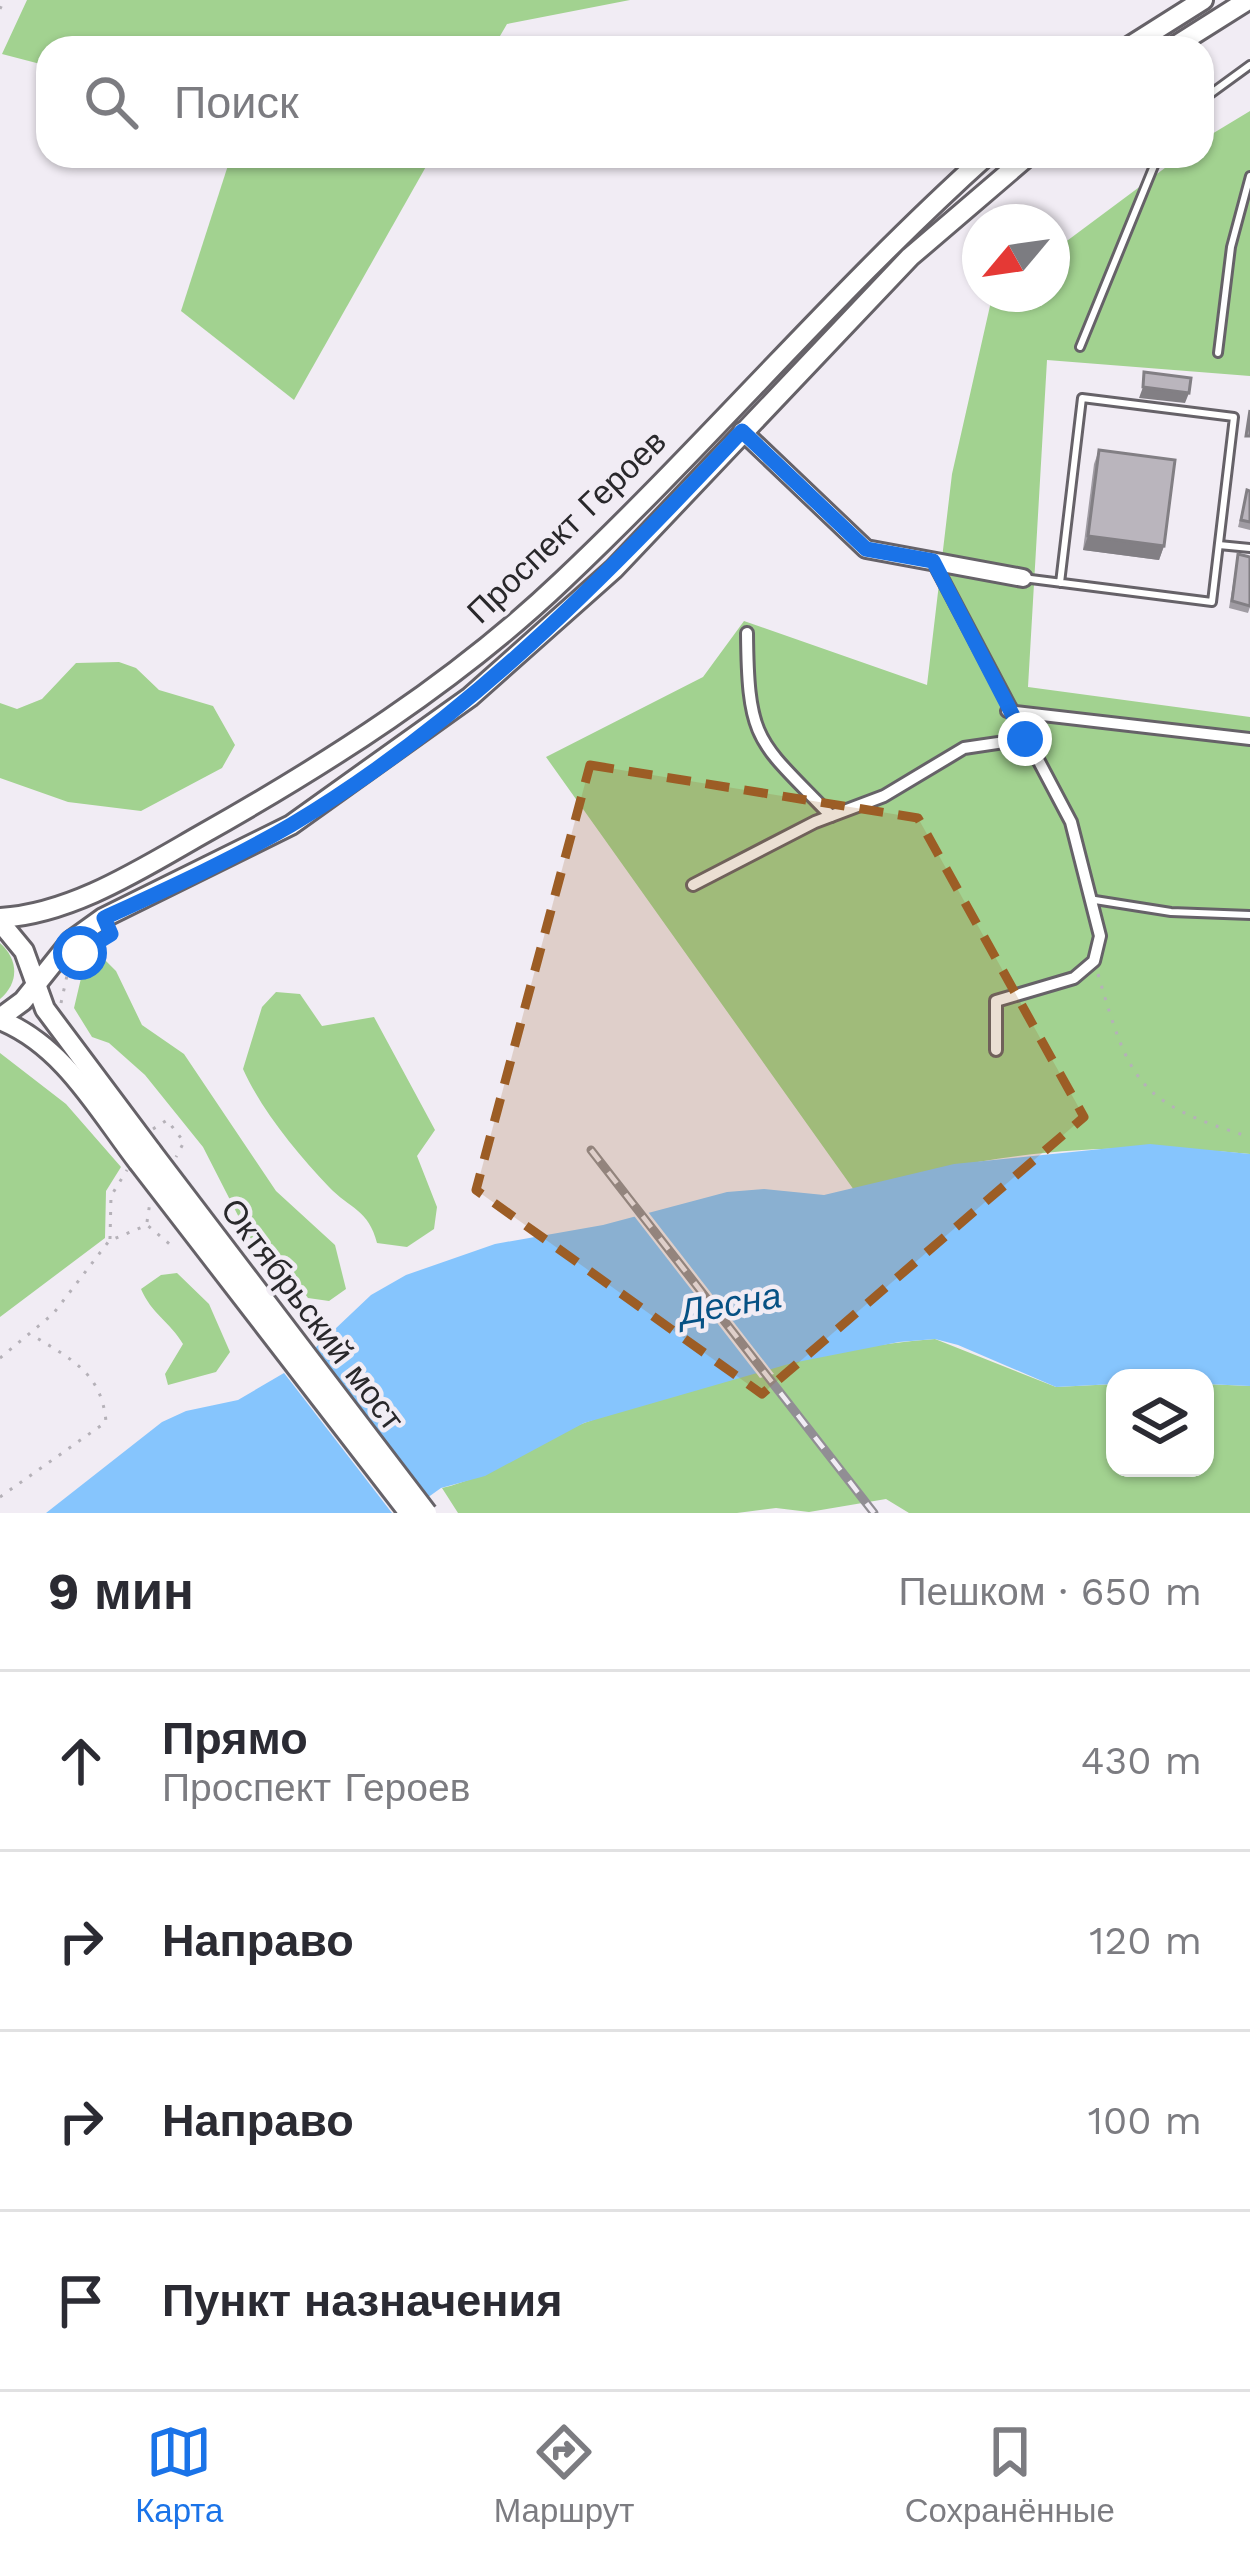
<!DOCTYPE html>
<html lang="ru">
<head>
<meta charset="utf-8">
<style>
	:root { --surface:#fff; --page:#f2f2f3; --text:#2b2b33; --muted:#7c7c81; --line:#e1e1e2; --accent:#1a73e8 }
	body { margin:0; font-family:"Work Sans",sans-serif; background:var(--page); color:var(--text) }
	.controls { position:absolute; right:36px; bottom:36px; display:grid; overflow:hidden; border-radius:24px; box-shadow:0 3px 9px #0004 }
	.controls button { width:108px; height:108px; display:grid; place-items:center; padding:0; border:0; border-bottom:3px solid var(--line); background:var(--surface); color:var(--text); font:60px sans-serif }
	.compass { position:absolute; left:962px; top:204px; width:108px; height:108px; border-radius:50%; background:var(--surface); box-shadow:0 3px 9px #0004; rotate:241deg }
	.stop { position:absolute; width:36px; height:36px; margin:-27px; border:9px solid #1a73e8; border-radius:50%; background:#fff }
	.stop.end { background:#1a73e8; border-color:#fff; box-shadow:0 3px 12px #0008 }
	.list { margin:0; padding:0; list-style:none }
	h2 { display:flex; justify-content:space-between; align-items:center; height:156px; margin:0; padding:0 48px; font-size:51px }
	h2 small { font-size:39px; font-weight:400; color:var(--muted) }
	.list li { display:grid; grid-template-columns:78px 1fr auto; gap:36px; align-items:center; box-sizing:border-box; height:180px; padding:0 48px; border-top:3px solid var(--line) }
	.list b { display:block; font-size:45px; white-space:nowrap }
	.list p { margin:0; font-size:39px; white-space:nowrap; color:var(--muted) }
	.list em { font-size:39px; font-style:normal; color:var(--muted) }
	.icon { flex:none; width:66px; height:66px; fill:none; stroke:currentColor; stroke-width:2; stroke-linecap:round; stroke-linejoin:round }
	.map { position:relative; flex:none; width:1250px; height:1513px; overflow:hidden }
	.search { position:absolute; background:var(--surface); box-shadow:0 3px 9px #0004; left:36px; right:36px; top:36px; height:132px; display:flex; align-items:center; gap:30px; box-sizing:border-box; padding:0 42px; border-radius:36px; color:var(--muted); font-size:45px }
	.sheet { height:876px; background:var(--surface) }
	nav { display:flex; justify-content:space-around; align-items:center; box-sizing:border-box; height:168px; border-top:3px solid var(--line); background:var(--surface); font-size:33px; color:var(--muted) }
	nav a { display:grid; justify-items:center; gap:6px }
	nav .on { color:var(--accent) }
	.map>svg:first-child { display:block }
</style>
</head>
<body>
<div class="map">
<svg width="1250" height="1513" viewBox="0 0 1250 1513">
	<rect width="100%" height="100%" fill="#f1ecf4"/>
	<g fill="#a2d290">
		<polygon points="27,0 630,0 507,24 493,48 48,48 48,66 2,54"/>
		<path d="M1250,111V376L1047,360L1028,687L1250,717V1154C1110,1140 990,1152 854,1190L546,757L703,677L744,621L927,685L952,474L992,297L1052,294V252L1181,156H1202V140Z"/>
		<polygon points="231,156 432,156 294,400 181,311"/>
		<polygon points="119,662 136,668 159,690 213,706 235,745 222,768 141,811 68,802 0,778 0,703 17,709 42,699 76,663"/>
		<path d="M0,943C19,960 19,983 0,999Z"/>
		<polygon points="103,958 116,971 142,1025 184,1054 276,1191 335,1245 346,1289 329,1301 308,1298 284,1265 249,1237 203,1147 145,1075 109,1043 92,1037 74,1008 82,974"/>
		<path d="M276,992L300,994L322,1026L374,1017L435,1130L417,1156L437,1207L434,1229L407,1247L377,1243C369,1210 349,1208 329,1187C297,1153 262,1111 243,1069L262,1007Z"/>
		<polygon points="0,1053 66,1104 121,1167 106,1191 105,1238 0,1317"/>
		<path d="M177,1273L209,1304L230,1352L216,1372L168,1385L165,1374L183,1344C170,1322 151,1313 141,1289L161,1275Z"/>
		<path d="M935,1339L1056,1387L1115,1384V1468H1205V1384L1250,1386V1513H909L886,1499L809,1512L776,1508L737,1513H458L442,1488C495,1476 534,1441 584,1423C690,1384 823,1347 935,1339Z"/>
	</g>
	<polygon fill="#86c5fd" points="1150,1144 1250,1154 1250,1386 1205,1384 1205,1378 1115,1378 1115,1384 1056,1387 958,1345 935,1339 899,1342 792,1363 584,1423 485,1476 441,1488 406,1513 46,1513 162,1422 186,1411 238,1400 296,1366 371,1295 406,1275 495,1244 603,1225 727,1192 764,1189 824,1195 954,1164"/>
	<g fill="#f1ecf4">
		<polygon points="645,1208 774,1374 760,1378 631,1212"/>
		<polygon points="313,1346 432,1501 415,1513 392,1513 281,1369"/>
	</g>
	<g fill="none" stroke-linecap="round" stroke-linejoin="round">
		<g stroke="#666268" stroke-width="12">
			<g id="lane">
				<polyline points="1202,100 1250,65"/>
				<polyline points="1080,347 1158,156"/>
				<polyline points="1218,353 1231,247 1250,176"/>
				<polyline points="1219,545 1250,548"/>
				<polyline points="1023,578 1212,602 1234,417 1082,398 1060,583"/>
				<polyline points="1095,900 1171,912 1250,915"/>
			</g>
		</g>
		<g stroke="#666268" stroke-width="16">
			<g id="street">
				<polyline points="933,561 1071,822 1100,936 1094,961 1074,978 996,1001 996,1050"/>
				<path d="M747,633C748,744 758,740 831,816"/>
				<polyline points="1007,711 1250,739"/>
				<polyline points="693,885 815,822 884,796 964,748 1025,739"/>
			</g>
		</g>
		<g stroke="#666268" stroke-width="22">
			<polyline id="secondary" points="742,431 866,549 1023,578"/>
		</g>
		<g stroke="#666268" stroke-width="24">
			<g id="primary">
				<polyline points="1127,48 1203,0"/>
				<polyline points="1172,48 1248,0"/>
				<path d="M0,918C70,914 138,871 199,836C327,764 456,682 563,580C708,443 837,290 986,156"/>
				<polyline points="0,922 24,951 45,1009 152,1152"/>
				<polyline points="0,1018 23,1001 71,941 103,918 291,825 470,697 614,569 910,257 1028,156"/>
				<path d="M0,1020C63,1045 98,1110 138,1162"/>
			</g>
		</g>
		<g stroke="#b5b1b8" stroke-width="3" stroke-dasharray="3 9" stroke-linecap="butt">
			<polyline points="0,9 4,0"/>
			<path d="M1098,974C1130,1084 1139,1103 1250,1137"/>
			<polyline points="61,1003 68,971"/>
			<polyline points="153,1129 167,1120 184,1142 176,1157"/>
			<polyline points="147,1222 150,1202"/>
			<polyline points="110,1239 111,1196 127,1170"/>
			<polyline points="0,1358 53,1314 109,1241 147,1225 173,1247"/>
			<path d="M0,1497L106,1422C102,1373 71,1359 32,1335"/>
		</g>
		<use href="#lane" stroke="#fff" stroke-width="6"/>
		<use href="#street" stroke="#fff" stroke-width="10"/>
		<use href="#secondary" stroke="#fff" stroke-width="16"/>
		<use href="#primary" stroke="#fff" stroke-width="18"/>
		<g stroke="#918e94" stroke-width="9">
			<polyline id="rail" points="591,1150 874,1513"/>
		</g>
		<use href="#rail" stroke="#f1ecf4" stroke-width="4.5" stroke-dasharray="14" stroke-linecap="butt"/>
		<g stroke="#666268" stroke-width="24" stroke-linecap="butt">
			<g id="primary-bridge">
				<polyline points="152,1152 427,1513"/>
				<polyline points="138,1162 409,1513"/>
			</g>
		</g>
		<use href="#primary-bridge" stroke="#fff" stroke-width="18"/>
	</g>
	<g fill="#a09ca3">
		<polygon points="1099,450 1164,546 1159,560 1083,550 1094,464"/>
		<polygon points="1247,490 1250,491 1250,530 1238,527"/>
		<polygon points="1238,554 1250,590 1250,607 1248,613 1229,608"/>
	</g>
	<g fill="#827f84">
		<polygon points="1143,387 1189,393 1185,403 1139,398"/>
		<polygon points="1088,536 1164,546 1159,560 1083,550"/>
	</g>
	<g fill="#bab5bd" stroke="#827f84" stroke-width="3">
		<polygon points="1144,372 1191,378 1189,393 1143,387"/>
		<polygon points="1250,410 1250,436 1246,436"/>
		<polygon points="1099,450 1175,460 1164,546 1088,536"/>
		<polygon points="1247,490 1250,491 1250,522 1241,520"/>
		<polygon points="1238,554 1250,557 1250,606 1232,601"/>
	</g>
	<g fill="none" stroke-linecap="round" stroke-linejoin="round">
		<path stroke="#1a73e8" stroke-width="15" d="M80,953L111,934L104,918C167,889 231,860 291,825C464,722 606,577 742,431L866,549L933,561L1025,739"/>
	</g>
	<path fill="#9c5d25" fill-opacity="0.2" stroke="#9c5d25" stroke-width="9" stroke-dasharray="24 15" stroke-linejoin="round" d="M590,765L918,818L1084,1117L762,1394L476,1190Z"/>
	<g text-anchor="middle" stroke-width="9" stroke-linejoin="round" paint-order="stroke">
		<g font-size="33" fill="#29282b" stroke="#f1ecf4">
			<text transform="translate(566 526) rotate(-44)" y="12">Проспект Героев</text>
			<text transform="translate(313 1314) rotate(53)" y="12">Октябрьский мост</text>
		</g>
		<g font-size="36" font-style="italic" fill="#065184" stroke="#f1ecf4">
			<text transform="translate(730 1303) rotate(-10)" y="13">Десна</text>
		</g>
	</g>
</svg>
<div class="controls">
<button><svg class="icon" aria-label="layers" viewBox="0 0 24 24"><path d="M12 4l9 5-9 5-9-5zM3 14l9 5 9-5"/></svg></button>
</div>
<svg class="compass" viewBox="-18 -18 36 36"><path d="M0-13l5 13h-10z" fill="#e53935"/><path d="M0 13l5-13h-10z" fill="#7c7c81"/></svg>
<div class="stop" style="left:80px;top:953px"></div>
<div class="stop end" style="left:1025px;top:739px"></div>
<div class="search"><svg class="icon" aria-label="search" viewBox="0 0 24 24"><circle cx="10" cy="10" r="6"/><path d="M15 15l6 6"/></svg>Поиск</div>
</div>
<section class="sheet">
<h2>9 мин<small>Пешком · 650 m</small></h2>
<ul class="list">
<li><svg class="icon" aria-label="ahead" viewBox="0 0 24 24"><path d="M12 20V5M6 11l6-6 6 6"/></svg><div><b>Прямо</b><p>Проспект Героев</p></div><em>430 m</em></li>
<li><svg class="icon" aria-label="right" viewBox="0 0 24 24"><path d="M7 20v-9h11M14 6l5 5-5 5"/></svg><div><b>Направо</b></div><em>120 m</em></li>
<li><svg class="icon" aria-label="right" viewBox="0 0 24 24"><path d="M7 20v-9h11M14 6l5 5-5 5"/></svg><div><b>Направо</b></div><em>100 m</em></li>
<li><svg class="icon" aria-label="arrive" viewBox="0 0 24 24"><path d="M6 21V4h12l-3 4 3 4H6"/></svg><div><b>Пункт назначения</b></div></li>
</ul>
</section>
<nav>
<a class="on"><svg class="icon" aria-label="map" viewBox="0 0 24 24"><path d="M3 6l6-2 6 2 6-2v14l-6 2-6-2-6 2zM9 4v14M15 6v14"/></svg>Карта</a>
<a><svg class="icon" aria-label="directions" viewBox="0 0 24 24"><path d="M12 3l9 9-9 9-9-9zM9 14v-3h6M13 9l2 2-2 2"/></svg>Маршрут</a>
<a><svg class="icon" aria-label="saved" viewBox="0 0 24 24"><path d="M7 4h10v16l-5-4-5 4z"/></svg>Сохранённые</a>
</nav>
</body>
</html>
